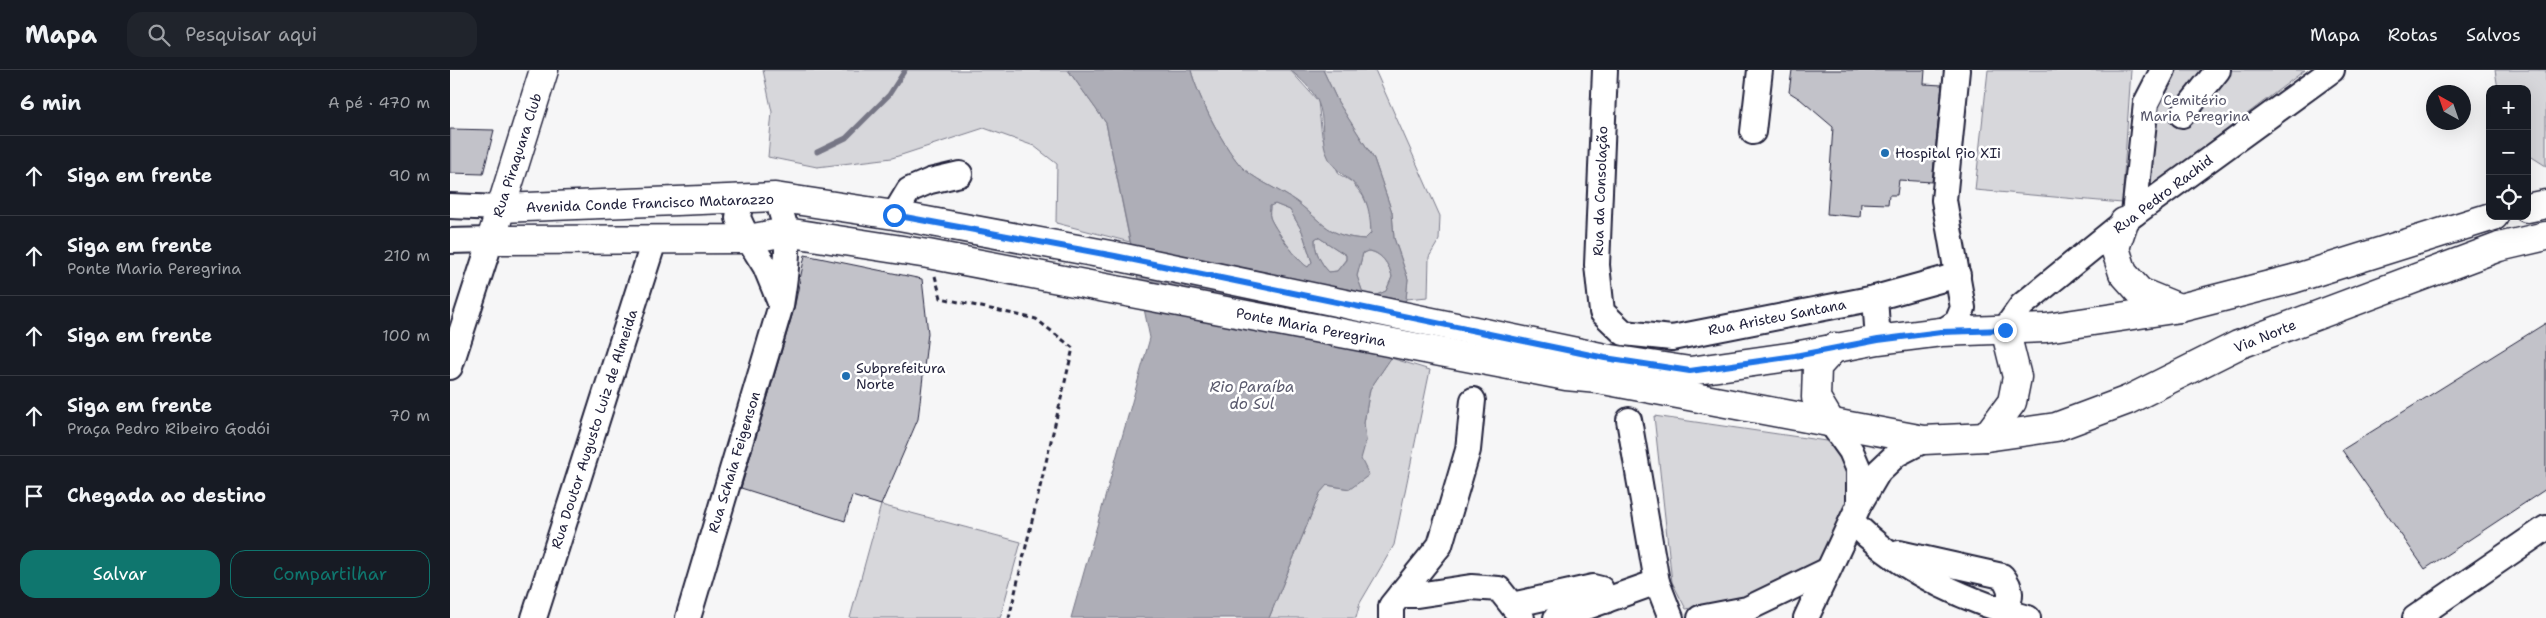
<!DOCTYPE html>
<html lang="pt">
<head>
<meta charset="utf-8">
<style>
	:root { --surface:#171b24; --page:#20242c; --text:#f1f3f6; --muted:#9ea1a6; --line:#363941; --accent:#0f766e }
	body { margin:0; font-family:"Shantell Sans",sans-serif; background:var(--page); color:var(--text) }
	.controls { position:absolute; right:15px; top:15px; display:grid; overflow:hidden; border-radius:10px; box-shadow:0 5px 20px #0002 }
	.controls button { width:45px; height:45px; display:grid; place-items:center; padding:0; border:0; border-bottom:1px solid var(--line); background:var(--surface); color:var(--text); font:25px sans-serif }
	.compass { position:absolute; left:1976px; top:15px; width:45px; height:45px; border-radius:50%; background:var(--surface); box-shadow:0 5px 20px #0002; rotate:320deg }
	.stop { position:absolute; width:15px; height:15px; margin:-11px; border:4px solid #1a73e8; border-radius:50%; background:#fff }
	.stop.end { background:#1a73e8; border-color:#fff; box-shadow:0 1px 5px #0008 }
	.list { margin:0; padding:0; list-style:none }
	h2 { display:flex; justify-content:space-between; align-items:center; height:65px; margin:0; padding:0 20px; font-size:21px }
	h2 small { font-size:16px; font-weight:400; color:var(--muted) }
	.list li { display:grid; grid-template-columns:32px 1fr auto; gap:15px; align-items:center; box-sizing:border-box; height:80px; padding:0 20px; border-top:1px solid var(--line) }
	.list b { display:block; font-size:19px; white-space:nowrap }
	.list p { margin:0; font-size:16px; white-space:nowrap; color:var(--muted) }
	.list em { font-size:16px; font-style:normal; color:var(--muted) }
	.actions { display:flex; gap:10px; padding:15px 20px }
	.actions a { flex:1; padding:11px 0; border:1px solid var(--accent); border-radius:15px; text-align:center; font-size:18px; color:var(--accent) }
	.actions .main { background:var(--accent); color:#fff }
	.icon { flex:none; width:28px; height:28px; fill:none; stroke:currentColor; stroke-width:2; stroke-linecap:round; stroke-linejoin:round }
	.map { position:relative; flex:none; width:2096px; height:548px; overflow:hidden }
	header { display:flex; align-items:center; gap:30px; box-sizing:border-box; height:70px; padding:0 25px; background:var(--surface); border-bottom:1px solid var(--line) }
	header strong { font-size:24px }
	nav { display:flex; gap:28px; margin-inline-start:auto; font-size:18px }
	.search { width:350px; height:45px; background:var(--page); display:flex; align-items:center; gap:12px; box-sizing:border-box; padding:0 18px; border-radius:15px; color:var(--muted); font-size:19px }
	main { display:flex }
	aside { flex:1; background:var(--surface) }
	.map>svg:first-child { display:block }
</style>
</head>
<body>
<header>
<strong>Mapa</strong>
<div class="search"><svg class="icon" aria-label="search" viewBox="0 0 24 24"><circle cx="10" cy="10" r="6"/><path d="M15 15l6 6"/></svg>Pesquisar aqui</div>
<nav><a>Mapa</a><a>Rotas</a><a>Salvos</a></nav>
</header>
<main>
<aside>
<h2>6 min<small>A pé · 470 m</small></h2>
<ul class="list">
<li><svg class="icon" aria-label="ahead" viewBox="0 0 24 24"><path d="M12 20V5M6 11l6-6 6 6"/></svg><div><b>Siga em frente</b></div><em>90 m</em></li>
<li><svg class="icon" aria-label="ahead" viewBox="0 0 24 24"><path d="M12 20V5M6 11l6-6 6 6"/></svg><div><b>Siga em frente</b><p>Ponte Maria Peregrina</p></div><em>210 m</em></li>
<li><svg class="icon" aria-label="ahead" viewBox="0 0 24 24"><path d="M12 20V5M6 11l6-6 6 6"/></svg><div><b>Siga em frente</b></div><em>100 m</em></li>
<li><svg class="icon" aria-label="ahead" viewBox="0 0 24 24"><path d="M12 20V5M6 11l6-6 6 6"/></svg><div><b>Siga em frente</b><p>Praça Pedro Ribeiro Godói</p></div><em>70 m</em></li>
<li><svg class="icon" aria-label="arrive" viewBox="0 0 24 24"><path d="M6 21V4h12l-3 4 3 4H6"/></svg><div><b>Chegada ao destino</b></div></li>
</ul>
<div class="actions"><a class="main">Salvar</a><a>Compartilhar</a></div>
</aside>
<div class="map">
<svg width="2096" height="548" viewBox="0 0 2096 548">
	<rect width="100%" height="100%" fill="#f6f6f7"/>
	<filter id="ink" filterUnits="userSpaceOnUse"><feTurbulence type="fractalNoise" baseFrequency=".02" numOctaves="2"/><feDisplacementMap in="SourceGraphic" scale="10" xChannelSelector="R" yChannelSelector="G"/><feConvolveMatrix kernelMatrix="1 2 1 2 8 2 1 2 1" color-interpolation-filters="sRGB"/></filter>
	<g filter="url(#ink)">
		<g fill="#d7d7db" stroke="#7c7c8b">
			<polygon points="313,0 618,0 656,53 680,172 606,153 607,94 584,76 534,58 442,88 367,97 318,87 322,42"/>
			<path d="M741,0H840L868,31L872,66L889,104L902,112L913,126L920,141L921,163L915,169C879,167 873,153 847,132C830,120 811,113 795,100C777,85 746,23 741,0Z"/>
			<polygon points="873,0 925,0 990,146 989,170 979,187 978,227 956,229 958,209 944,168 942,142 924,89 888,32"/>
			<polygon points="1538,0 1681,0 1672,133 1525,120"/>
			<polygon points="1723,0 1855,0 1701,117 1705,35"/>
			<polygon points="2045,0 2096,0 2096,96 2077,84 2077,19 2048,19"/>
			<path d="M825,134L840,140L852,161L862,192L858,197C850,194 823,157 820,147C819,144 820,139 820,135Z"/>
			<path d="M868,167L896,185V189L887,201L879,202C871,194 864,180 865,169Z"/>
			<path d="M917,181C930,181 940,195 942,207L936,221L922,227L913,223L907,206L913,183Z"/>
			<polygon points="941,288 980,300 944,475 910,533 906,548 819,548 870,423 876,415 900,419 916,371 914,353 920,319"/>
			<polygon points="1204,346 1376,371 1395,391 1401,427 1373,492 1291,529 1236,539 1222,512"/>
			<polygon points="431,435 571,472 550,548 400,548"/>
		</g>
		<path fill="#aeaeb7" stroke="#767685" fill-rule="evenodd" d="M618,0H741C746,23 777,85 795,100C811,113 830,120 847,132C873,153 879,167 915,169L921,163C920,143 918,125 901,111C892,104 885,99 879,89C869,71 876,50 868,32C863,20 850,8 840,0H873L888,32L924,89L942,142L944,168L958,209L956,229L941,288L920,319L914,353L916,371L911,389L919,405L900,419L877,415L870,423L819,548H621L700,268L656,53ZM825,134L840,140L852,161L862,192L858,197C850,194 823,157 820,147C819,144 820,139 820,136ZM868,167L896,185V190L887,201L879,202C871,194 864,180 865,169ZM918,181C930,181 940,195 942,207L936,221L922,227L913,223L907,206L913,183Z"/>
		<g fill="none" stroke-linecap="round" stroke-linejoin="round">
			<polyline stroke="#767685" stroke-width="5" points="367,82 396,68 439,25 455,0"/>
		</g>
		<g fill="#c2c2c9" stroke="#22223b">
			<polygon points="1342,0 1475,0 1474,14 1492,15 1482,112 1449,110 1447,125 1439,125 1438,134 1411,133 1410,147 1377,144 1383,57 1350,29 1339,22"/>
			<polygon points="0,59 44,60 33,104 0,103"/>
			<polygon points="355,185 472,209 478,263 468,349 431,435 402,426 395,451 291,418 344,239"/>
			<polygon points="2096,253 2096,419 1975,499 1892,380"/>
		</g>
		<g fill="none" stroke-linecap="round" stroke-linejoin="round">
			<g stroke="#22223b" stroke-width="28">
				<g id="minor">
					<polyline points="1155,0 1147,195 1152,242 1174,263 1222,268 1425,228 1508,205"/>
					<polyline points="1732,45 1768,0"/>
					<polyline points="1303,62 1310,0"/>
					<polyline points="291,128 288,148 298,169 315,196 331,235"/>
					<polyline points="0,136 50,138"/>
					<polyline points="1684,144 1696,33 1713,0"/>
					<polyline points="444,145 459,120 480,111 510,104"/>
					<polyline points="0,171 41,170 0,297"/>
					<polyline points="1425,228 1428,270"/>
					<polyline points="1555,259 1572,235 1684,144 1882,0"/>
					<polyline points="1491,262 1507,252 1513,238 1494,130 1507,0"/>
					<polyline points="1179,350 1207,512 1221,548"/>
					<polyline points="1381,353 1401,381 1409,400 1409,433"/>
					<path d="M1402,451C1449,500 1513,530 1578,548"/>
					<path d="M1449,483L1552,506C1563,519 1561,527 1556,542"/>
					<polyline points="950,525 967,525 1021,517 1049,519 1072,548"/>
					<polyline points="1062,535 1143,517 1151,519 1155,531"/>
					<polyline points="84,548 204,171"/>
					<path d="M238,548L331,235C337,197 343,163 325,127"/>
					<polyline points="941,548 941,536 990,475 1018,380 1023,330"/>
					<polyline points="1106,548 1207,512"/>
					<polyline points="1250,548 1297,539 1376,501"/>
					<polyline points="1356,548 1409,435 1429,401 1447,384 1474,370"/>
					<polyline points="1965,548 2096,458"/>
				</g>
			</g>
			<g stroke="#22223b" stroke-width="31">
				<g id="major">
					<polyline points="94,0 41,170 298,169 336,162 478,184 1116,306 1148,309 1474,370 1536,367 1606,357 1678,330 1788,275 2049,177 2096,166"/>
					<polyline points="50,138 325,127 444,145 665,186 1155,288 1240,301 1345,286 1428,270 1491,262 1596,258 1730,238 1843,209 2044,146"/>
					<polyline points="2077,138 2096,134"/>
					<polyline points="1674,152 1665,178 1673,203 1690,222 1729,238"/>
					<polyline points="1381,353 1366,328 1367,297 1385,277"/>
					<polyline points="1536,367 1562,332 1567,307 1555,259"/>
				</g>
			</g>
			<polyline stroke="#22223b" stroke-width="3" stroke-dasharray="5 4" stroke-linecap="butt" points="485,206 491,228 586,249 623,278 559,548"/>
			<use href="#minor" stroke="#fff" stroke-width="24"/>
			<use href="#major" stroke="#fff" stroke-width="28"/>
		</g>
	</g>
	<g fill="none" stroke-linecap="round" stroke-linejoin="round" filter="url(#ink)">
		<polyline stroke="#1a73e8" stroke-width="6" points="444,145 665,186 1155,288 1240,301 1345,286 1428,270 1491,262 1555,260"/>
	</g>
	<g fill="#1f6fb2" stroke="#fff" stroke-width="2">
		<circle cx="1435" cy="83" r="5"/>
		<circle cx="396" cy="306" r="5"/>
	</g>
	<g text-anchor="middle" stroke-width="5" stroke-linejoin="round" paint-order="stroke">
		<g font-size="14" fill="#58586b" stroke="#fff">
			<text x="1745" y="35">Cemitério<tspan x="1745" dy="16">Maria Peregrina</tspan></text>
		</g>
		<g font-size="14" fill="#22223b" stroke="#fff" text-anchor="start">
			<text x="1445" y="88">Hospital Pio XIi</text>
			<text x="406" y="303">Subprefeitura<tspan x="406" dy="16">Norte</tspan></text>
		</g>
		<g font-size="14" fill="#22223b" stroke="#fff">
			<text transform="translate(67 85) rotate(-72)" y="5">Rua Piraquara Club</text>
			<text transform="translate(1150 121) rotate(-88)" y="5">Rua da Consolação</text>
			<text transform="translate(1713 124) rotate(-37)" y="5">Rua Pedro Rachid</text>
			<text transform="translate(200 133) rotate(-2)" y="5">Avenida Conde Francisco Matarazzo</text>
			<text transform="translate(1327 247) rotate(-11)" y="5">Rua Aristeu Santana</text>
			<text transform="translate(861 257) rotate(11)" y="5">Ponte Maria Peregrina</text>
			<text transform="translate(1815 266) rotate(-22)" y="5">Via Norte</text>
			<text transform="translate(144 359) rotate(-72)" y="5">Rua Doutor Augusto Luiz de Almeida</text>
			<text transform="translate(284 392) rotate(-73)" y="5">Rua Schaia Feigenson</text>
		</g>
		<g font-size="15" font-style="italic" fill="#5a5a6d" stroke="#fff">
			<text x="802" y="322">Rio Paraíba<tspan x="802" dy="17">do Sul</tspan></text>
		</g>
	</g>
</svg>
<div class="controls">
<button>+</button>
<button>−</button>
<button><svg class="icon" aria-label="locate" viewBox="0 0 24 24"><circle cx="12" cy="12" r="6"/><path d="M12 2v4M12 18v4M2 12h4M18 12h4"/></svg></button>
</div>
<svg class="compass" viewBox="-18 -18 36 36"><path d="M0-13l5 13h-10z" fill="#e53935"/><path d="M0 13l5-13h-10z" fill="#9ea1a6"/></svg>
<div class="stop" style="left:444px;top:145px"></div>
<div class="stop end" style="left:1555px;top:260px"></div>
</div>
</main>
</body>
</html>
